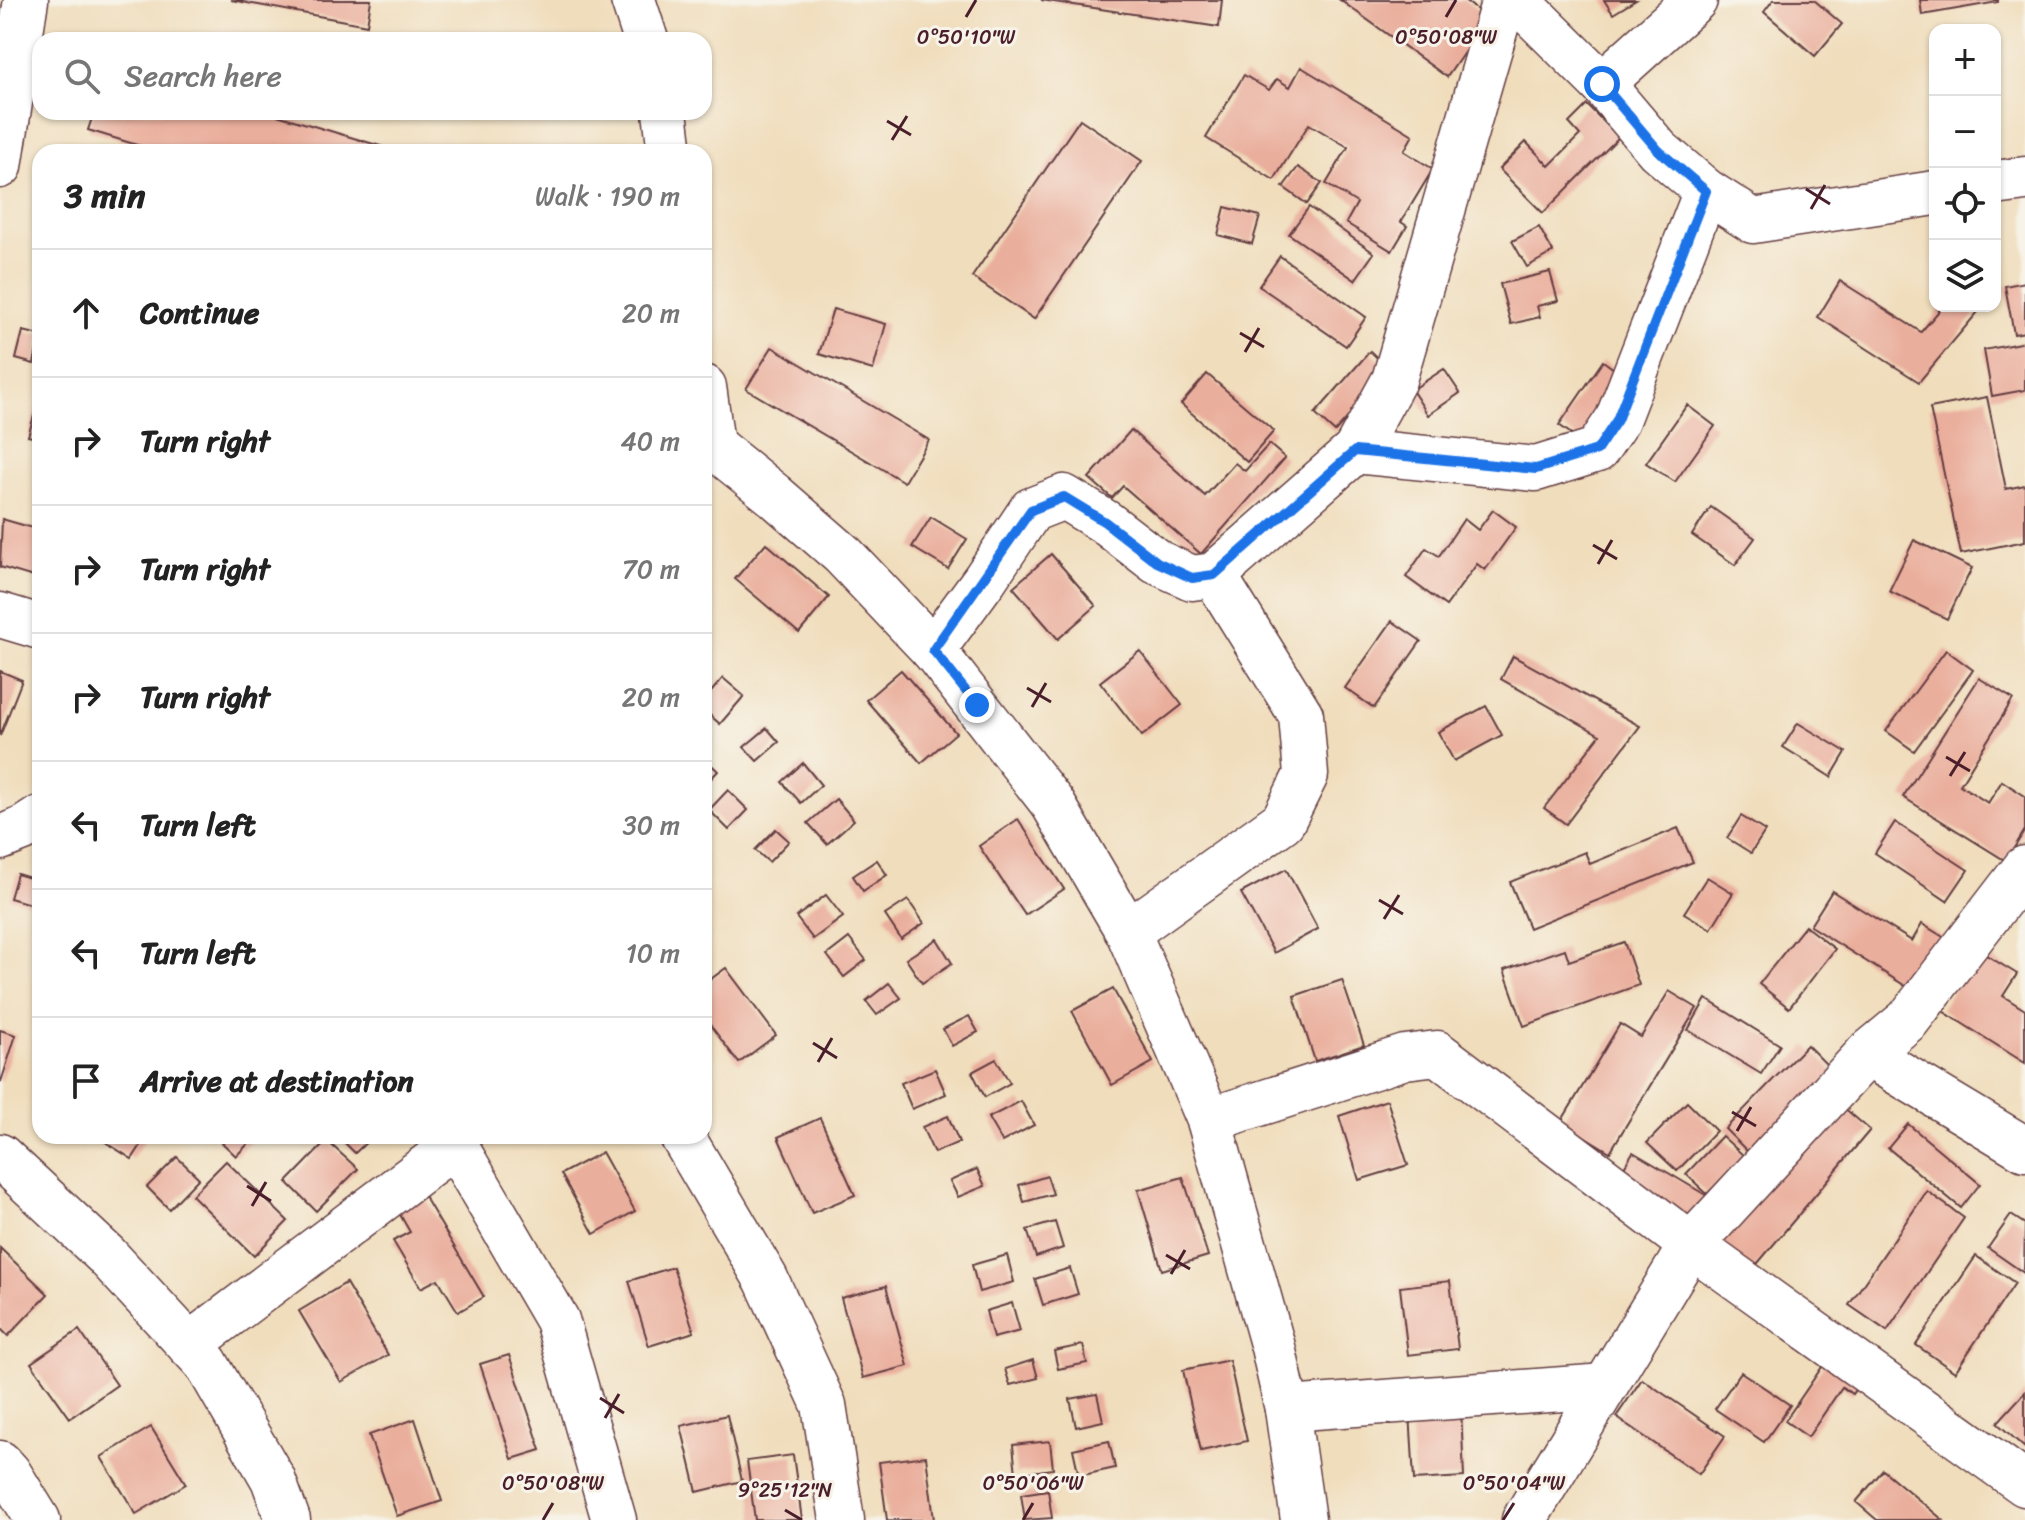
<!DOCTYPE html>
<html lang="en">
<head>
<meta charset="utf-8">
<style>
	:root { --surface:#fff; --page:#f2f2f2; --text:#222; --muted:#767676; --line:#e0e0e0 }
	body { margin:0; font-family:Sriracha,sans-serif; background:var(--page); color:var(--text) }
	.controls { position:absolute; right:24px; top:24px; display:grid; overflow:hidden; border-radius:16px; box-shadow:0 2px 6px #0004 }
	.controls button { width:72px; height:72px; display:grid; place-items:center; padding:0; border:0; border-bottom:2px solid var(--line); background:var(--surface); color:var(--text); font:40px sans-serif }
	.stop { position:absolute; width:24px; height:24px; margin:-18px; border:6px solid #1a73e8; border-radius:50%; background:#fff }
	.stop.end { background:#1a73e8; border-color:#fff; box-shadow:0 2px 8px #0008 }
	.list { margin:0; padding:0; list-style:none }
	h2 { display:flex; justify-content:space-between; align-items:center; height:104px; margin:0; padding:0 32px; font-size:34px }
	h2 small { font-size:26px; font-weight:400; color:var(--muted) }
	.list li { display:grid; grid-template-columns:52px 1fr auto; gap:24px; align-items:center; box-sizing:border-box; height:128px; padding:0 32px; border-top:2px solid var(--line) }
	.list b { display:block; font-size:30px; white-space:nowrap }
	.list em { font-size:26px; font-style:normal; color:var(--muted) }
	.icon { flex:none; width:44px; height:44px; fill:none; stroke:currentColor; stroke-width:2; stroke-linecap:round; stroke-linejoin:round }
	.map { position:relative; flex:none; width:2025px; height:1520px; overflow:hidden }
	.search { position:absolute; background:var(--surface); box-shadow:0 2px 6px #0004; left:32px; top:32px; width:680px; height:88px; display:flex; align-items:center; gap:20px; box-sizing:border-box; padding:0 28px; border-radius:24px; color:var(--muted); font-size:30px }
	.panel { position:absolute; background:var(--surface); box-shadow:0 2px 6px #0004; left:32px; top:144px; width:680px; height:1000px; border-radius:24px }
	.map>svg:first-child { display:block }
</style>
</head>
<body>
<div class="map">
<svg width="2025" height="1520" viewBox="0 0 2025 1520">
	<rect width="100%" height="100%" fill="#f7f3e8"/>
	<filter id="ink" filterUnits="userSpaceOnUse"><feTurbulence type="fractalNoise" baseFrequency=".0125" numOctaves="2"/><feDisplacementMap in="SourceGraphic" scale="16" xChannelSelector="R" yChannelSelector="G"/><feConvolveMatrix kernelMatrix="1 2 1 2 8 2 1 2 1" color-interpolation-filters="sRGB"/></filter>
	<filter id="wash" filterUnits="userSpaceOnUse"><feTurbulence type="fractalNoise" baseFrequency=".006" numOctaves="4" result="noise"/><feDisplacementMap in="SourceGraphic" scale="32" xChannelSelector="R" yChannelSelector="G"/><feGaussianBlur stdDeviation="1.8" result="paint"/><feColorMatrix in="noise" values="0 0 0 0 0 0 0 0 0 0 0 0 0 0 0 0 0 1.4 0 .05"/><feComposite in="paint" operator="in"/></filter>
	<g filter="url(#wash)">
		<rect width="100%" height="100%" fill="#f0ddbc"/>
		<g id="blocks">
			<g fill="#eaae9c">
				<polygon points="231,0 371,0 367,25"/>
				<polygon points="1041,0 1222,0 1219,27"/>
				<polygon points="1340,0 1464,0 1488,18 1447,77"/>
				<polygon points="1604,0 1636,0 1613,14"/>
				<polygon points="1773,0 1814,0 1842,24 1815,56 1764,12"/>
				<polygon points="1920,0 1998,0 1998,2 1922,15"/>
				<polygon points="1301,67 1413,135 1404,151 1433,169 1401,222 1407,226 1392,251 1346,223 1357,203 1326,184 1348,147 1309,124 1274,180 1206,138 1244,75 1269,90 1277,79 1290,87"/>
				<polygon points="1587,105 1619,137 1543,213 1499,169 1526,142 1549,166 1580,135 1569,123"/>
				<polygon points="94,112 267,112 397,151 160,152 88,130"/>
				<polygon points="1080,119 1142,161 1034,319 972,277"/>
				<polygon points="1298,167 1322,183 1307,204 1283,187"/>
				<polygon points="1225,207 1260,216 1252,244 1218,235"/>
				<polygon points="1309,207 1374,253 1355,280 1289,234"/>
				<polygon points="1539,227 1553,252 1527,267 1512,241"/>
				<polygon points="1280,256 1366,317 1346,346 1259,286"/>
				<polygon points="1550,272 1558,301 1537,306 1540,317 1511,324 1500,284"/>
				<polygon points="1840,281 1921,332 1943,306 1983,306 1919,382 1818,317"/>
				<polygon points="2025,282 2025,332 2014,334 2005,286"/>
				<polygon points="833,309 886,324 873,370 819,354"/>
				<polygon points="23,331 40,335 34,364 16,359"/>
				<polygon points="2025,342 2025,390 1992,396 1984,350"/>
				<polygon points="772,347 929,440 904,482 746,389"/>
				<polygon points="1370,351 1390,370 1335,432 1315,414"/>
				<polygon points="1603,361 1629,380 1584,443 1559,425"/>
				<polygon points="1444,369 1460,393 1428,415 1412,390"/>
				<polygon points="1207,374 1274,431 1247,462 1181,404"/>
				<polygon points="40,396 40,439 28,436"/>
				<polygon points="1987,397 2006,489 2025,485 2025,541 1961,554 1930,408"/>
				<polygon points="1687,405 1715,426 1675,482 1646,463"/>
				<polygon points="1131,430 1205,496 1235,463 1245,471 1269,444 1285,458 1201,554 1123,486 1112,498 1089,478"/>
				<polygon points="1711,507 1755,538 1735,565 1692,535"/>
				<polygon points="1493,510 1516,527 1485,570 1477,564 1446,606 1406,577 1426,548 1439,556 1464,519 1478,530"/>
				<polygon points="931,517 967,539 948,569 912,547"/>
				<polygon points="2,519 40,530 40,579 0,567"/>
				<polygon points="1914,540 1972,568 1947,619 1889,591"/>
				<polygon points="766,543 829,597 799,633 735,579"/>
				<polygon points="1051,554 1096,606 1058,639 1013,587"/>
				<polygon points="1392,621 1421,641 1374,708 1345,688"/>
				<polygon points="1946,650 1973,670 1914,751 1886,731"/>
				<polygon points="1140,651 1182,705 1142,736 1100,682"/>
				<polygon points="1513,656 1640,726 1566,824 1544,808 1600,735 1501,679"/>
				<polygon points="901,670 956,733 921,763 866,700"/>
				<polygon points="0,671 22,680 0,736"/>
				<polygon points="723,678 744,696 720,724 704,710 704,700"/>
				<polygon points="1979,678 2013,699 1960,785 1988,803 2002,781 2025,796 2025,830 2006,861 1903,797"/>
				<polygon points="1486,706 1502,735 1454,761 1438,732"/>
				<polygon points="1798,723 1846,752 1831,777 1783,747"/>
				<polygon points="767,728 779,742 757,761 744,747"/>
				<polygon points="704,758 718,771 704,786"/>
				<polygon points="803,763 821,785 801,803 782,782"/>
				<polygon points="728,790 748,810 729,830 709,810"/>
				<polygon points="836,799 854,820 827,844 808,823"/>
				<polygon points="1741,816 1765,831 1751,853 1727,838"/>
				<polygon points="1018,819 1064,889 1025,915 979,846"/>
				<polygon points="1895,822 1968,870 1947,901 1875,853"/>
				<polygon points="1678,828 1693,862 1529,928 1510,882 1585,852 1590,864"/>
				<polygon points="776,829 789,841 769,862 755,850"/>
				<polygon points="877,860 887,875 863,891 853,876"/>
				<polygon points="1286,869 1318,929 1274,953 1241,893"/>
				<polygon points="17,874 40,881 40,907 10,898"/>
				<polygon points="1707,877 1733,893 1711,929 1684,913"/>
				<polygon points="1832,891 1912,941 1922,924 1953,943 1920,995 1810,926"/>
				<polygon points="826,895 843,917 813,939 796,917"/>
				<polygon points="908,900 924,923 901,939 885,915"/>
				<polygon points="1805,926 1835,949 1789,1008 1759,984"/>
				<polygon points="849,938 866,960 844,977 827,955"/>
				<polygon points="937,939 952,963 922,983 906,959"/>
				<polygon points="1624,942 1639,985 1524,1026 1504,970 1565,949 1569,961"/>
				<polygon points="1978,950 2017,974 2003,996 2025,1010 2025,1063 1941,1010"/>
				<polygon points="726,968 776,1035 739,1063 704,1017 704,984"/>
				<polygon points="1342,980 1364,1045 1315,1061 1294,996"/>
				<polygon points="889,983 901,998 877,1015 866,1001"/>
				<polygon points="1113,989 1153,1062 1112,1085 1072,1011"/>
				<polygon points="1669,991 1697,1008 1610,1152 1561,1122 1620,1024 1641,1037"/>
				<polygon points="1706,999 1780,1045 1761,1074 1688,1030"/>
				<polygon points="969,1016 978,1032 952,1046 943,1029"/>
				<polygon points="0,1030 16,1035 1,1082 0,1082"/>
				<polygon points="1807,1045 1834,1072 1752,1156 1725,1129"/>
				<polygon points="996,1059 1010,1083 985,1097 972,1072"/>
				<polygon points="935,1069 946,1094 912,1109 901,1083"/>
				<polygon points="1387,1100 1408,1165 1359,1180 1339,1116"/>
				<polygon points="1835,1100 1870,1130 1747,1276 1712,1247"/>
				<polygon points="1021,1101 1034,1125 1002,1142 988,1118"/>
				<polygon points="1687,1102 1716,1131 1677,1171 1647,1143"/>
				<polygon points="948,1116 959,1142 934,1153 922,1127"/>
				<polygon points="820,1118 855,1195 812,1213 778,1137"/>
				<polygon points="1908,1124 1980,1184 1961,1208 1888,1148"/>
				<polygon points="96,1136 147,1136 132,1159"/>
				<polygon points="215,1136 256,1136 236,1156"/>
				<polygon points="338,1136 373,1136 355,1153"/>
				<polygon points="1722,1136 1744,1156 1707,1194 1686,1174"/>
				<polygon points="327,1141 358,1169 316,1211 287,1182"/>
				<polygon points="602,1152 635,1211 594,1234 561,1174"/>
				<polygon points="1633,1152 1709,1197 1693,1223 1618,1177"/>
				<polygon points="177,1157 199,1178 169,1209 147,1187"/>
				<polygon points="226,1161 288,1221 254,1256 192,1195"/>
				<polygon points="977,1169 985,1186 958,1197 950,1181"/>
				<polygon points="1047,1176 1053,1194 1024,1202 1019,1185"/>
				<polygon points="1183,1177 1208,1256 1162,1270 1138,1190"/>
				<polygon points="420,1189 484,1297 458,1312 438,1279 421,1288 393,1241 410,1232 394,1204"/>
				<polygon points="1927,1191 1964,1218 1887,1331 1849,1305"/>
				<polygon points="2011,1215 2025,1224 2024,1273 1988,1248"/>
				<polygon points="1055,1222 1063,1248 1036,1257 1027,1230"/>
				<polygon points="0,1248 48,1294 8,1336 0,1328"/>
				<polygon points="1007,1255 1014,1282 979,1292 972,1265"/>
				<polygon points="1976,1256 2015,1283 1955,1372 1916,1345"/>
				<polygon points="673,1267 694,1332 649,1346 629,1281"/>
				<polygon points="1070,1268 1078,1294 1043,1305 1035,1279"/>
				<polygon points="1450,1281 1458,1349 1408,1355 1400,1287"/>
				<polygon points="346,1283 388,1355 341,1382 299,1311"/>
				<polygon points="886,1286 908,1366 863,1378 841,1298"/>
				<polygon points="1012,1303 1020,1331 993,1338 986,1311"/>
				<polygon points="79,1330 117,1385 70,1418 31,1363"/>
				<polygon points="1083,1345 1087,1363 1058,1369 1054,1351"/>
				<polygon points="1835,1348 1868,1372 1852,1394 1842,1387 1808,1437 1785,1421"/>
				<polygon points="509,1355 541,1450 512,1459 480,1364"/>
				<polygon points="1033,1360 1038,1378 1010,1385 1005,1369"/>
				<polygon points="1229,1360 1247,1441 1201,1451 1183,1370"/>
				<polygon points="1741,1372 1790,1405 1764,1442 1715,1409"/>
				<polygon points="1642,1379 1725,1436 1699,1474 1616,1417"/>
				<polygon points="2025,1392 2025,1448 1997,1423"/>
				<polygon points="1097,1394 1103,1421 1076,1427 1070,1399"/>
				<polygon points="1461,1409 1464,1477 1414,1480 1410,1412"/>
				<polygon points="727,1415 742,1481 697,1492 681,1426"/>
				<polygon points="415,1419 442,1501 397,1516 369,1435"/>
				<polygon points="151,1427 186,1484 136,1514 101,1457"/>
				<polygon points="1050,1441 1053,1469 1016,1474 1013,1445"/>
				<polygon points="1109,1441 1115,1468 1079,1476 1073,1449"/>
				<polygon points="793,1455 802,1520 755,1520 747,1461"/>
				<polygon points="926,1456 934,1520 887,1520 879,1462"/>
				<polygon points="1883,1470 1943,1520 1877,1520 1856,1502"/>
				<polygon points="1048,1490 1052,1518 1025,1520 1021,1494"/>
			</g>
		</g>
	</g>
	<g filter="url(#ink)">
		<use href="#blocks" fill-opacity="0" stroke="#633c41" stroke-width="2"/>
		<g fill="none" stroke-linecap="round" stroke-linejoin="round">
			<g stroke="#633c41" stroke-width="47">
				<g id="street">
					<polyline points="633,0 646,40"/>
					<polyline points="1517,0 1602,84 1658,150 1706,191 1753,221 1935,193"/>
					<polyline points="1602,84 1695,0"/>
					<polyline points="665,112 670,152"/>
					<polyline points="0,166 26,0"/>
					<polyline points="1995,183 2025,179"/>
					<polyline points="704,387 712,444"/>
					<polyline points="704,439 774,495 843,555 933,650 1053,804 1128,932 1209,1120 1273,1347 1287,1409 1303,1520"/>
					<polyline points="1355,451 1536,469 1597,450 1617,420 1706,191"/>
					<polyline points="0,615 40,627"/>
					<polyline points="933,650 985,579 1031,510 1064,497 1105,522 1157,562 1192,578 1214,575 1355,451 1394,380 1504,0"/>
					<polyline points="0,838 23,829 40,818"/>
					<polyline points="1128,932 1283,821 1306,775 1301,715 1214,575"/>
					<polyline points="1867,1054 2025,1149"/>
					<polyline points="1209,1120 1405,1057 1437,1053 1691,1245 2025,1484"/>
					<polyline points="447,1136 455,1145 557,1320 614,1520"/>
					<polyline points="682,1136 766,1279 824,1405 842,1520"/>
					<polyline points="0,1156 106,1255 206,1363 273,1479 288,1520"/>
					<polyline points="189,1345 455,1145"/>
					<polyline points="1287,1409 1605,1386"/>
					<polyline points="0,1463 9,1473 38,1520"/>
					<polyline points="1524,1520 1691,1245 1867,1054 1908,1020 2025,868"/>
				</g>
			</g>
			<use href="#street" stroke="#fff" stroke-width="44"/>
		</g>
	</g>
	<g fill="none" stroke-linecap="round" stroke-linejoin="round" filter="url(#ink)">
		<polyline stroke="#1a73e8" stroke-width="10" points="977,705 933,650 1031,510 1064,497 1105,522 1157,562 1192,578 1214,575 1355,451 1536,469 1597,450 1617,420 1706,191 1658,150 1602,84"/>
	</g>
	<path fill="none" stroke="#4a1f2b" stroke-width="3" d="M966,17L976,0M1446,17L1456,0M887,121L911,135M892,140L907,116M1806,189L1830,204M1811,209L1825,185M1240,333L1264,347M1245,352L1259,328M1593,545L1617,559M1598,564L1612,540M1027,688L1051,702M1032,707L1046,683M1946,757L1970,771M1950,776L1965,752M1379,900L1403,914M1384,919L1399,895M813,1043L837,1058M818,1062L832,1038M1732,1112L1756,1126M1737,1131L1751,1107M247,1186L271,1201M252,1206L266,1182M1166,1255L1190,1269M1171,1274L1185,1250M600,1398L624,1413M605,1418L619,1394M785,1510L802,1520M543,1520L553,1503M1023,1520L1033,1503M1503,1520L1514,1503"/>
	<g font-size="20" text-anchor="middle" fill="#4a1f2b" stroke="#f7f3e8" stroke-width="6" stroke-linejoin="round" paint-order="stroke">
		<text x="966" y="44">0°50'10"W</text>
		<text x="1446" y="44">0°50'08"W</text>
		<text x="553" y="1490">0°50'08"W</text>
		<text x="1033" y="1490">0°50'06"W</text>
		<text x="1514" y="1490">0°50'04"W</text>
		<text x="785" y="1497">9°25'12"N</text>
	</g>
</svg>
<div class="controls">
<button>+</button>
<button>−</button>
<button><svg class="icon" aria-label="locate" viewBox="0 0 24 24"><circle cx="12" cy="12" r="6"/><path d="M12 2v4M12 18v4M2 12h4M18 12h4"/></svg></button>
<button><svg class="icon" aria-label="layers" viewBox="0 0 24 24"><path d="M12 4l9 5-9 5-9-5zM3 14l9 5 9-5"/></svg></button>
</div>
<div class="stop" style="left:1602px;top:84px"></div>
<div class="stop end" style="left:977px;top:705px"></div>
<div class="search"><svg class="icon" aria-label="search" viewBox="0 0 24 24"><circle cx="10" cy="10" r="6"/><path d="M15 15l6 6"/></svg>Search here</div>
<section class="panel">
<h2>3 min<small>Walk · 190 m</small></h2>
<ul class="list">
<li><svg class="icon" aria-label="ahead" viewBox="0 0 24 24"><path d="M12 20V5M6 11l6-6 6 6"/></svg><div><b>Continue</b></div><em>20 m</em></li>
<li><svg class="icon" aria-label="right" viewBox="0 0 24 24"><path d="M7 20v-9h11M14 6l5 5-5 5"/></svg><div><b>Turn right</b></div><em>40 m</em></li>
<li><svg class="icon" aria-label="right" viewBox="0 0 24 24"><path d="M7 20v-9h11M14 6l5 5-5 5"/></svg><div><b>Turn right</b></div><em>70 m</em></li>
<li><svg class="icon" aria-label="right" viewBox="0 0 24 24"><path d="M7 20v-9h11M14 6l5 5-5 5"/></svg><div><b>Turn right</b></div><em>20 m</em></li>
<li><svg class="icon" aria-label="left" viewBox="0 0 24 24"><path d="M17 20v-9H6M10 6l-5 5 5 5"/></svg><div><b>Turn left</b></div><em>30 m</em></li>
<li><svg class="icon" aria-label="left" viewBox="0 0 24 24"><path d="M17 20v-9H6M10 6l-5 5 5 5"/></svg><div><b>Turn left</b></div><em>10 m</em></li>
<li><svg class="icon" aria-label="arrive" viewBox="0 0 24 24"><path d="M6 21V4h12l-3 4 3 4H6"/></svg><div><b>Arrive at destination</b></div></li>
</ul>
</section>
</div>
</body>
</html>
